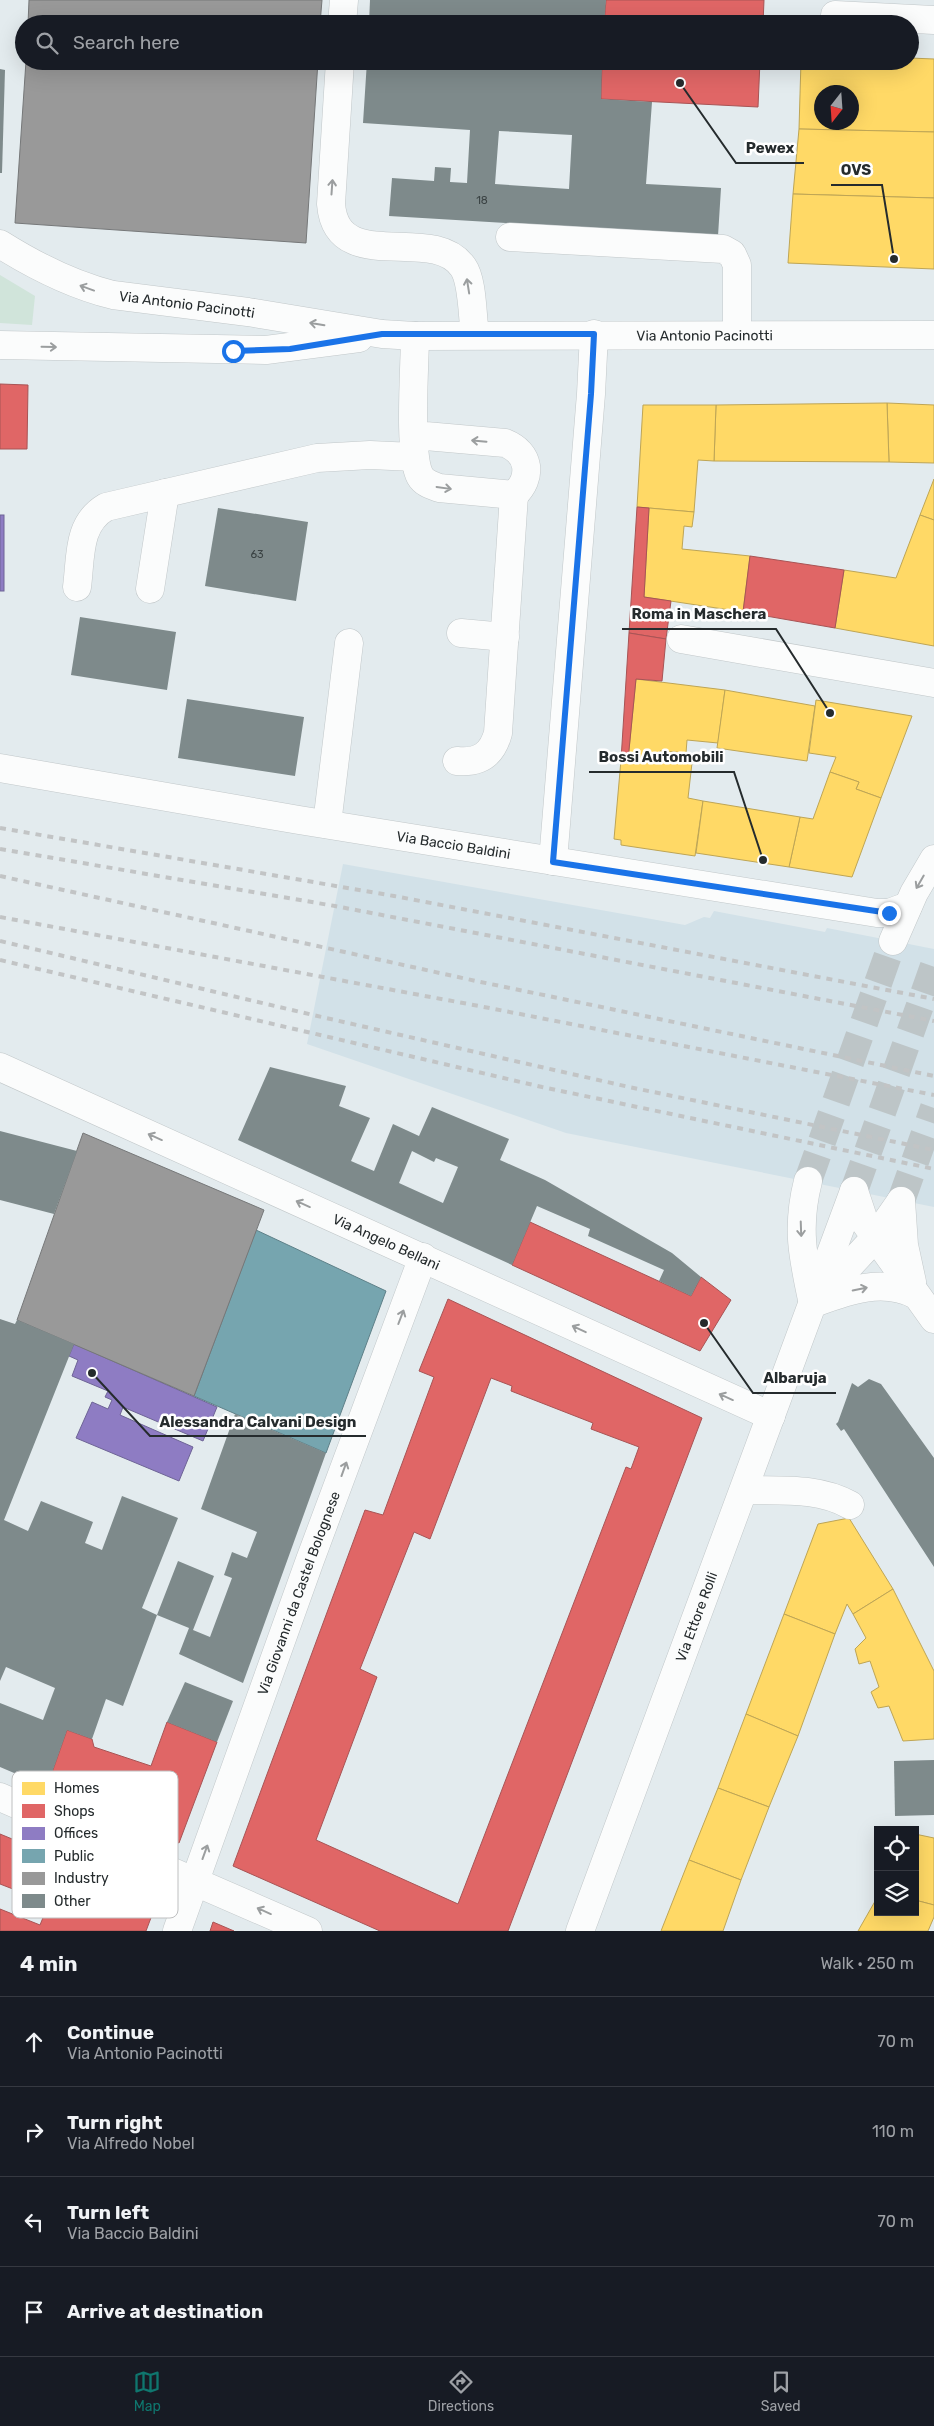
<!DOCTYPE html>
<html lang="en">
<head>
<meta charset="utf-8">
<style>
	:root { --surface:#171b24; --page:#242831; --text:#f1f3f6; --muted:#9ea1a6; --line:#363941; --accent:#0f766e }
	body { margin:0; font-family:Rubik,sans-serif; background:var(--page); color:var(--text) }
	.controls { position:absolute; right:15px; bottom:15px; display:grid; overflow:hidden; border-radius:0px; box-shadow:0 5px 20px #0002 }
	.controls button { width:45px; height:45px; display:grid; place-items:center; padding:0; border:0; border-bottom:1px solid var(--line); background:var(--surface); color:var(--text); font:25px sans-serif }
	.compass { position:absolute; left:814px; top:85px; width:45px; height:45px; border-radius:50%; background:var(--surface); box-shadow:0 5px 20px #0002; rotate:197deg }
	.stop { position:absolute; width:15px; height:15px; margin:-11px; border:4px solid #1a73e8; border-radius:50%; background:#fff }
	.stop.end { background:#1a73e8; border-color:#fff; box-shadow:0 1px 5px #0008 }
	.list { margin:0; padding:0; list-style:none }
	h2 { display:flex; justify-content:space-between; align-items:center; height:65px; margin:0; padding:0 20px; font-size:21px }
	h2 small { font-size:16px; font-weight:400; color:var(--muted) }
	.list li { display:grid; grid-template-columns:32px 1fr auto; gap:15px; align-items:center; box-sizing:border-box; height:90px; padding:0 20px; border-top:1px solid var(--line) }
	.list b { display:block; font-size:19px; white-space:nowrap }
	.list p { margin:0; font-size:16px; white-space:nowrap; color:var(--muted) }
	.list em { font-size:16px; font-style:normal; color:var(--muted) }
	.icon { flex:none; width:28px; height:28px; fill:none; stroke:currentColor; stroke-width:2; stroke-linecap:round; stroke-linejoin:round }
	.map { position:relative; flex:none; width:934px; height:1931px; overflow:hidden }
	.search { position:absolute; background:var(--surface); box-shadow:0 5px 20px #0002; left:15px; right:15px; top:15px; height:55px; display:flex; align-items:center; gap:12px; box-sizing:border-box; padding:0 18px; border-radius:28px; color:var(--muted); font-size:19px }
	.sheet { height:425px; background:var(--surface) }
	nav { display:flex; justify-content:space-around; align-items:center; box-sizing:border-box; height:70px; border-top:1px solid var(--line); background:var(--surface); font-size:14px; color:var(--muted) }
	nav a { display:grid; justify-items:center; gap:2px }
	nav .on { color:var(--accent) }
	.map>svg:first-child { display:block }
</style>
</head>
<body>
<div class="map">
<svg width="934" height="1931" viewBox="0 0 934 1931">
	<rect width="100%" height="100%" fill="#e3ebee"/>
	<polygon fill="#d2e1e8" points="343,864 685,925 704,917 710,918 714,911 825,932 827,928 934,949 934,1207 566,1133 307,1044"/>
	<polygon fill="#d0e4da" points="0,275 35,296 32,325 0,323"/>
	<g fill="#ffd966" stroke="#bea555" fill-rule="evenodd">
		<path d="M910,58L934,59V132L799,129L801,61H910ZM822,92H852V122H822Z"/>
		<polygon points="799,129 934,132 934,198 793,194"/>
		<polygon points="793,194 934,198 934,269 788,263"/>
		<polygon points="887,403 934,405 934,463 889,462"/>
		<polygon points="887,403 889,462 714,461 716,405"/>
		<polygon points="643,405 716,405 714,461 698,460 694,512 637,507"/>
		<polygon points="934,479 934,520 920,515"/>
		<polygon points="649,508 694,512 692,527 684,526 682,549 750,556 743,612 644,597"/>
		<polygon points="920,515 934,520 934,646 835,628 844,570 896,578"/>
		<polygon points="636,679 725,690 718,743 687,740 686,753 660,751 659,763 628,760"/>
		<polygon points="725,690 815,706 807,761 717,748"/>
		<polygon points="816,700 912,716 881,798 856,789 859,782 830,772 836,757 809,753"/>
		<polygon points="660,751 686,753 685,762 692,763 688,798 703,801 695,856 621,845 621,840 614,839 621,760 659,763"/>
		<polygon points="830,772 859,782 856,789 881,798 852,877 789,867 800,817 813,819"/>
		<polygon points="703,801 800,817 789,867 696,853"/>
		<polygon points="849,1518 893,1589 853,1614 847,1604 835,1634 784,1614 818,1524"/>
		<polygon points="893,1589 934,1671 934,1739 903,1741 889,1706 878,1708 871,1692 879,1687 870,1661 859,1664 855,1649 866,1638 853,1614"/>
		<polygon points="784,1614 835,1634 798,1736 746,1714"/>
		<polygon points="746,1714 798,1736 769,1807 718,1788"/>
		<polygon points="718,1788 769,1807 741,1880 689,1860"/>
		<polygon points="915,1834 934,1838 934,1905 915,1900"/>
		<polygon points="689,1860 741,1880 723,1931 661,1931"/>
		<polygon points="878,1896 878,1912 915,1912 915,1900 934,1905 934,1917 928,1931 858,1931"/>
	</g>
	<g fill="#e06666" stroke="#a85455" fill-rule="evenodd">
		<polygon points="606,0 764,0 763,24 604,24"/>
		<polygon points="602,61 760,61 758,107 601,99"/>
		<polygon points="0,384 28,385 27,449 0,449"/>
		<polygon points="637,507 649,508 644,597 671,601 666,639 629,633"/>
		<polygon points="750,556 844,570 835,628 743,612"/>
		<polygon points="629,633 666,639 662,681 636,679 628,760 621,760"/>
		<polygon points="530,1222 691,1296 701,1277 731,1300 700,1351 512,1265"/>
		<path d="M448,1299L702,1418L508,1931H380L233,1866L365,1510L383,1515L434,1377L419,1371ZM491,1378L512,1386L511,1391L593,1423L591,1429L639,1447L631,1469L626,1467L458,1904L316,1840L377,1677L360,1669L414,1532L430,1539Z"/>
		<polygon points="167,1722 217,1742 179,1843 47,1787 67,1730 92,1739 94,1747 151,1766"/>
		<polygon points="0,1834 158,1899 146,1931 0,1931 0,1909 40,1925 49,1903 0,1884"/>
		<polygon points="213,1922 234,1931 210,1931"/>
	</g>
	<g fill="#8e7cc3" stroke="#6e6496">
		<rect x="0" y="515" width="4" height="76"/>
		<polygon points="74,1344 217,1407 203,1441 123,1407 120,1415 193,1447 179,1481 76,1438 92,1402 108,1409 112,1400 105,1397 108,1391 72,1376 78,1360 69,1356"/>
	</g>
	<polygon fill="#76a5af" stroke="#5e8088" points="256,1230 386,1291 326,1453 194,1396"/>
	<g fill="#999" stroke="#767879">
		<polygon points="29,0 322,0 320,24 28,24"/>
		<polygon points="26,61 318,61 306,243 15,223"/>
		<polygon points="83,1133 264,1210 194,1396 17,1320"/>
	</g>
	<g fill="#7e8a8b" fill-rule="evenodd">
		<polygon points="370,0 606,0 604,24 369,24"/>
		<path d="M367,61H602L601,99L652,102L646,184L721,188L718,236L389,216L392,178L434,181L435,167L451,168L450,182L467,183L470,130L363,123ZM499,131L572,135L569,189L495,184Z"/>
		<polygon points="0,69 5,70 2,173 0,173"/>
		<polygon points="218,508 308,522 296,601 205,586"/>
		<polygon points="80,617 176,632 167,690 71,675"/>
		<polygon points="187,699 304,717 295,776 178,758"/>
		<path d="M270,1067L346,1086L339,1106L370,1118L351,1161L374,1171L393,1124L419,1136L432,1107L509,1139L500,1160L545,1180L672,1253L701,1277L691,1296L659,1281L664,1270L588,1236L590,1229L537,1206L512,1265L238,1140ZM412,1151L434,1162L436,1158L458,1167L443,1203L399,1183Z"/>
		<polygon points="0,1131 77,1151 54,1214 0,1200"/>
		<polygon points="0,1319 15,1324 17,1320 74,1344 4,1520 28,1531 41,1501 93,1522 85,1543 102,1550 122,1496 178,1518 142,1608 157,1615 178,1561 214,1576 193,1630 210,1637 232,1578 224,1575 232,1552 247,1558 257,1532 201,1509 235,1414 326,1453 243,1683 179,1654 189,1628 157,1615 123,1706 106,1699 92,1739 67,1730 47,1787 0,1767 0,1703 43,1720 55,1688 6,1667 0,1681"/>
		<polygon points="869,1379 881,1384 934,1458 934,1567 844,1429 841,1431 836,1424 838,1422 852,1383 858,1387"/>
		<polygon points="185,1682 233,1701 217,1742 167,1722"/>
		<polygon points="934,1760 934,1815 895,1816 894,1761"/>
	</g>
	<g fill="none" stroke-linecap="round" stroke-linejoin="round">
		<g stroke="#bdc5c7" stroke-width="28" stroke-dasharray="28 14" stroke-linecap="butt">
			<polyline points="808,1181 893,941"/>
			<polyline points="854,1191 934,966"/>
			<polyline points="901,1201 934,1108"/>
		</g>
		<g stroke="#c1c7c9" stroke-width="29">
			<g id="minor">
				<polyline points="835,15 934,20"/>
				<polyline points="342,24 344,0"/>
				<path d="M340,61L331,204C337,277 433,223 463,267C473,281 472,316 475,334"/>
				<polyline points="510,237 723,249 732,254 737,265 737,334"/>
				<path d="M414,435L505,443C530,453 533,477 514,495L439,488C431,485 424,483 420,476C408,454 415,364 415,336"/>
				<path d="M77,587C81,557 77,524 106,507L317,458L370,455L414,457"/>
				<polyline points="150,589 165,493"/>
				<polyline points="461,633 505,637"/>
				<polyline points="681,639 934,683"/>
				<path d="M457,761C479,763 492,755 498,733L514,495"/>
				<path id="s1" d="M0,768L299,820L877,913H889L908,906"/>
				<polyline points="327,824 349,643"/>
				<polyline points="553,861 591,394 594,334"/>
				<path id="s2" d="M0,1067L771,1416"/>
				<path d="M745,1490C781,1491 818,1487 850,1505"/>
				<polyline points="0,1797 308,1931"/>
				<path id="s3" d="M177,1931L310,1560L423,1257"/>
			</g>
		</g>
		<g stroke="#c1c7c9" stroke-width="29">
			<g id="major">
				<path id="s4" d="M0,244C35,266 72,285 113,295L248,312L382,334L415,336L934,335"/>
				<polyline points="0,345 266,350 359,338"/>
				<polyline points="893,941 914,893 934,859"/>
				<path d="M808,1181C796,1228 803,1258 813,1304"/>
				<polyline points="854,1191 864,1221 934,1319"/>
				<polyline points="901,1201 904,1245 912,1282"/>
				<polyline points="820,1297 875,1238 901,1201"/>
				<path d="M817,1302C849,1290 884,1278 916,1295"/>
				<path id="s5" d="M580,1931L854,1191"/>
			</g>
		</g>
		<use href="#minor" stroke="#fbfcfc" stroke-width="28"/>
		<use href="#major" stroke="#fbfcfc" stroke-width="28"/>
		<g stroke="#c2c4c5" stroke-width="4" stroke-dasharray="6 6" stroke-linecap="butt">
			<polyline points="0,828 394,896 934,999"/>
			<polyline points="0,849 335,906 934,1021"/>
			<polyline points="0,876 476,981 934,1076"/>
			<polyline points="0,917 479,1006 934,1095"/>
			<polyline points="0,941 313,1015 629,1087 934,1150"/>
			<polyline points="0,960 542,1087 934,1169"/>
		</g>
	</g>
	<defs><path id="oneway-shaft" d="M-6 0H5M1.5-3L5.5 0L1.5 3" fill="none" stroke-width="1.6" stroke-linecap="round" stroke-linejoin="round" transform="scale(1.25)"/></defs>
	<g stroke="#9b9e9f">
		<use href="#oneway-shaft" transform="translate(332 187) rotate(-86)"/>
		<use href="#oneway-shaft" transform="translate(468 286) rotate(-99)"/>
		<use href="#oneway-shaft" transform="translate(87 288) rotate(-160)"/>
		<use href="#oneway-shaft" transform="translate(317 324) rotate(-171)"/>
		<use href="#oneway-shaft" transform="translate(49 347) rotate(1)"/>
		<use href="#oneway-shaft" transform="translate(479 441) rotate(-175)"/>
		<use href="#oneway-shaft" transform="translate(444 488) rotate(8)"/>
		<use href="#oneway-shaft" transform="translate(920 882) rotate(120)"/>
		<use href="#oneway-shaft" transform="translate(155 1137) rotate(-156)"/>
		<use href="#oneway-shaft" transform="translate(303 1204) rotate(-156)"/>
		<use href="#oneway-shaft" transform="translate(801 1229) rotate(88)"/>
		<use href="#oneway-shaft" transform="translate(860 1289) rotate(-12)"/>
		<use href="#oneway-shaft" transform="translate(401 1317) rotate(-69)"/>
		<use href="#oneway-shaft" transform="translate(579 1329) rotate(-155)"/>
		<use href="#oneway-shaft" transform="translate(726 1397) rotate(-156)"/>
		<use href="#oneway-shaft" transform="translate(344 1469) rotate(-70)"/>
		<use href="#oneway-shaft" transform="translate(205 1852) rotate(-70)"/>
		<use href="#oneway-shaft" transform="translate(264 1911) rotate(-156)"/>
	</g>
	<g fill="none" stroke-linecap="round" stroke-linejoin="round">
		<polyline stroke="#1a73e8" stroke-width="6" points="233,351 290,349 382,334 594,334 591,394 553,862 889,913"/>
	</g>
	<g text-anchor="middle" stroke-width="5" stroke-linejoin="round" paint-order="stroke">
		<g font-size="11" fill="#3b4344">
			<text x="482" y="204">18</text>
			<text x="257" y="558">63</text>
		</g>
		<g font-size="14" fill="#252b2d" stroke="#fff">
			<text dy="5" stroke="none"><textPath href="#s4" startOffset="199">Via Antonio Pacinotti</textPath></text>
			<text dy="5" stroke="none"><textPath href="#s4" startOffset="719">Via Antonio Pacinotti</textPath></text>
			<text dy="5" stroke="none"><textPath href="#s1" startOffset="460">Via Baccio Baldini</textPath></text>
			<text dy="5" stroke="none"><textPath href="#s2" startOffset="424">Via Angelo Bellani</textPath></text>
			<text dy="5" stroke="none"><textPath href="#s3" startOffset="359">Via Giovanni da Castel Bolognese</textPath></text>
			<text dy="5" stroke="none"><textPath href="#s5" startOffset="335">Via Ettore Rolli</textPath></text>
		</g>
	</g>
	<rect x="12" y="1771" width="166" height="147" rx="8" fill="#fff" stroke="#bebfc0" stroke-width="1"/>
	<rect x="22" y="1782" width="23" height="13" fill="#ffd966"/>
	<rect x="22" y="1804" width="23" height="14" fill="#e06666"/>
	<rect x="22" y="1827" width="23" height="13" fill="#8e7cc3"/>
	<rect x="22" y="1849" width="23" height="14" fill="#76a5af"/>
	<rect x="22" y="1872" width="23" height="13" fill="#999"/>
	<rect x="22" y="1894" width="23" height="14" fill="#7e8a8b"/>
	<g font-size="14" fill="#252b2d">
		<text x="54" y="1793">Homes</text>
		<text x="54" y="1816">Shops</text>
		<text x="54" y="1838">Offices</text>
		<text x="54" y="1861">Public</text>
		<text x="54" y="1883">Industry</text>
		<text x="54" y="1906">Other</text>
	</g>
	<path fill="none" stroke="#252b2d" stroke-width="2" d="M680 83L736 163H804M894 259L882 185H831M830 713L776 629H622M763 860L734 772H589M704 1323L753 1393H836M92 1373L150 1436H366"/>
	<g fill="#252b2d" stroke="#fff" stroke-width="2">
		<circle cx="680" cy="83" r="5"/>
		<circle cx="894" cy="259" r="5"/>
		<circle cx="830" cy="713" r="5"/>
		<circle cx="763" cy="860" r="5"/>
		<circle cx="704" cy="1323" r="5"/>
		<circle cx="92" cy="1373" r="5"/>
	</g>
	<g font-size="15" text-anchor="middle" font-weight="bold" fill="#252b2d" stroke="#fff" stroke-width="5" stroke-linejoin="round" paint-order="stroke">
		<text x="770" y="153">Pewex</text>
		<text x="856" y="175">OVS</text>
		<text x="699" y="619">Roma in Maschera</text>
		<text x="661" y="762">Bossi Automobili</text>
		<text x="795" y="1383">Albaruja</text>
		<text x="258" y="1427">Alessandra Calvani Design</text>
	</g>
</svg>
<div class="controls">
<button><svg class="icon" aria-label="locate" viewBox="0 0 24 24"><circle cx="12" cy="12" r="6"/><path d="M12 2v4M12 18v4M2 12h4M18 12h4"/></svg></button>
<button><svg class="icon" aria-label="layers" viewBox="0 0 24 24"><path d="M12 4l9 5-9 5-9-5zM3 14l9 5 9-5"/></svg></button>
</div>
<svg class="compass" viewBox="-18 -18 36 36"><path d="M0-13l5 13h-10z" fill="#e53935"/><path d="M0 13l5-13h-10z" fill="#9ea1a6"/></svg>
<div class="stop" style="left:233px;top:351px"></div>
<div class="stop end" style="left:889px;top:913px"></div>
<div class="search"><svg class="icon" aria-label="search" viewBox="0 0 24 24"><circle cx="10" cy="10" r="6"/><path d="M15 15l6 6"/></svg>Search here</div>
</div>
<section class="sheet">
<h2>4 min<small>Walk · 250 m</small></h2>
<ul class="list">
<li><svg class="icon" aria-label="ahead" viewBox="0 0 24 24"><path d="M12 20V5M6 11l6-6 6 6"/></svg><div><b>Continue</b><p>Via Antonio Pacinotti</p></div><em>70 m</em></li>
<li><svg class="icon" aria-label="right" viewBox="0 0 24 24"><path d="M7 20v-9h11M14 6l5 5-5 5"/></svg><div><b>Turn right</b><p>Via Alfredo Nobel</p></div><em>110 m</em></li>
<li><svg class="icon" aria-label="left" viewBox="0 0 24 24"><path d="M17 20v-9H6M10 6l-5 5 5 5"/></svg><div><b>Turn left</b><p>Via Baccio Baldini</p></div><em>70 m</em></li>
<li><svg class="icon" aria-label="arrive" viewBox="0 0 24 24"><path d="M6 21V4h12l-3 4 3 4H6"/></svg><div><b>Arrive at destination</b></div></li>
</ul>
</section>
<nav>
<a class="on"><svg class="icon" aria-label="map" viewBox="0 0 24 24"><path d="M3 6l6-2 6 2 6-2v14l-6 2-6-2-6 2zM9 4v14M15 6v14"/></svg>Map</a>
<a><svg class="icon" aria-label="directions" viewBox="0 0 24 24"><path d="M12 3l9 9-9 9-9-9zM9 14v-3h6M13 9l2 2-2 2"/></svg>Directions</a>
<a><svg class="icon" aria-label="saved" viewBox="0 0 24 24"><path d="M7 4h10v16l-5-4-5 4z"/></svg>Saved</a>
</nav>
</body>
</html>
